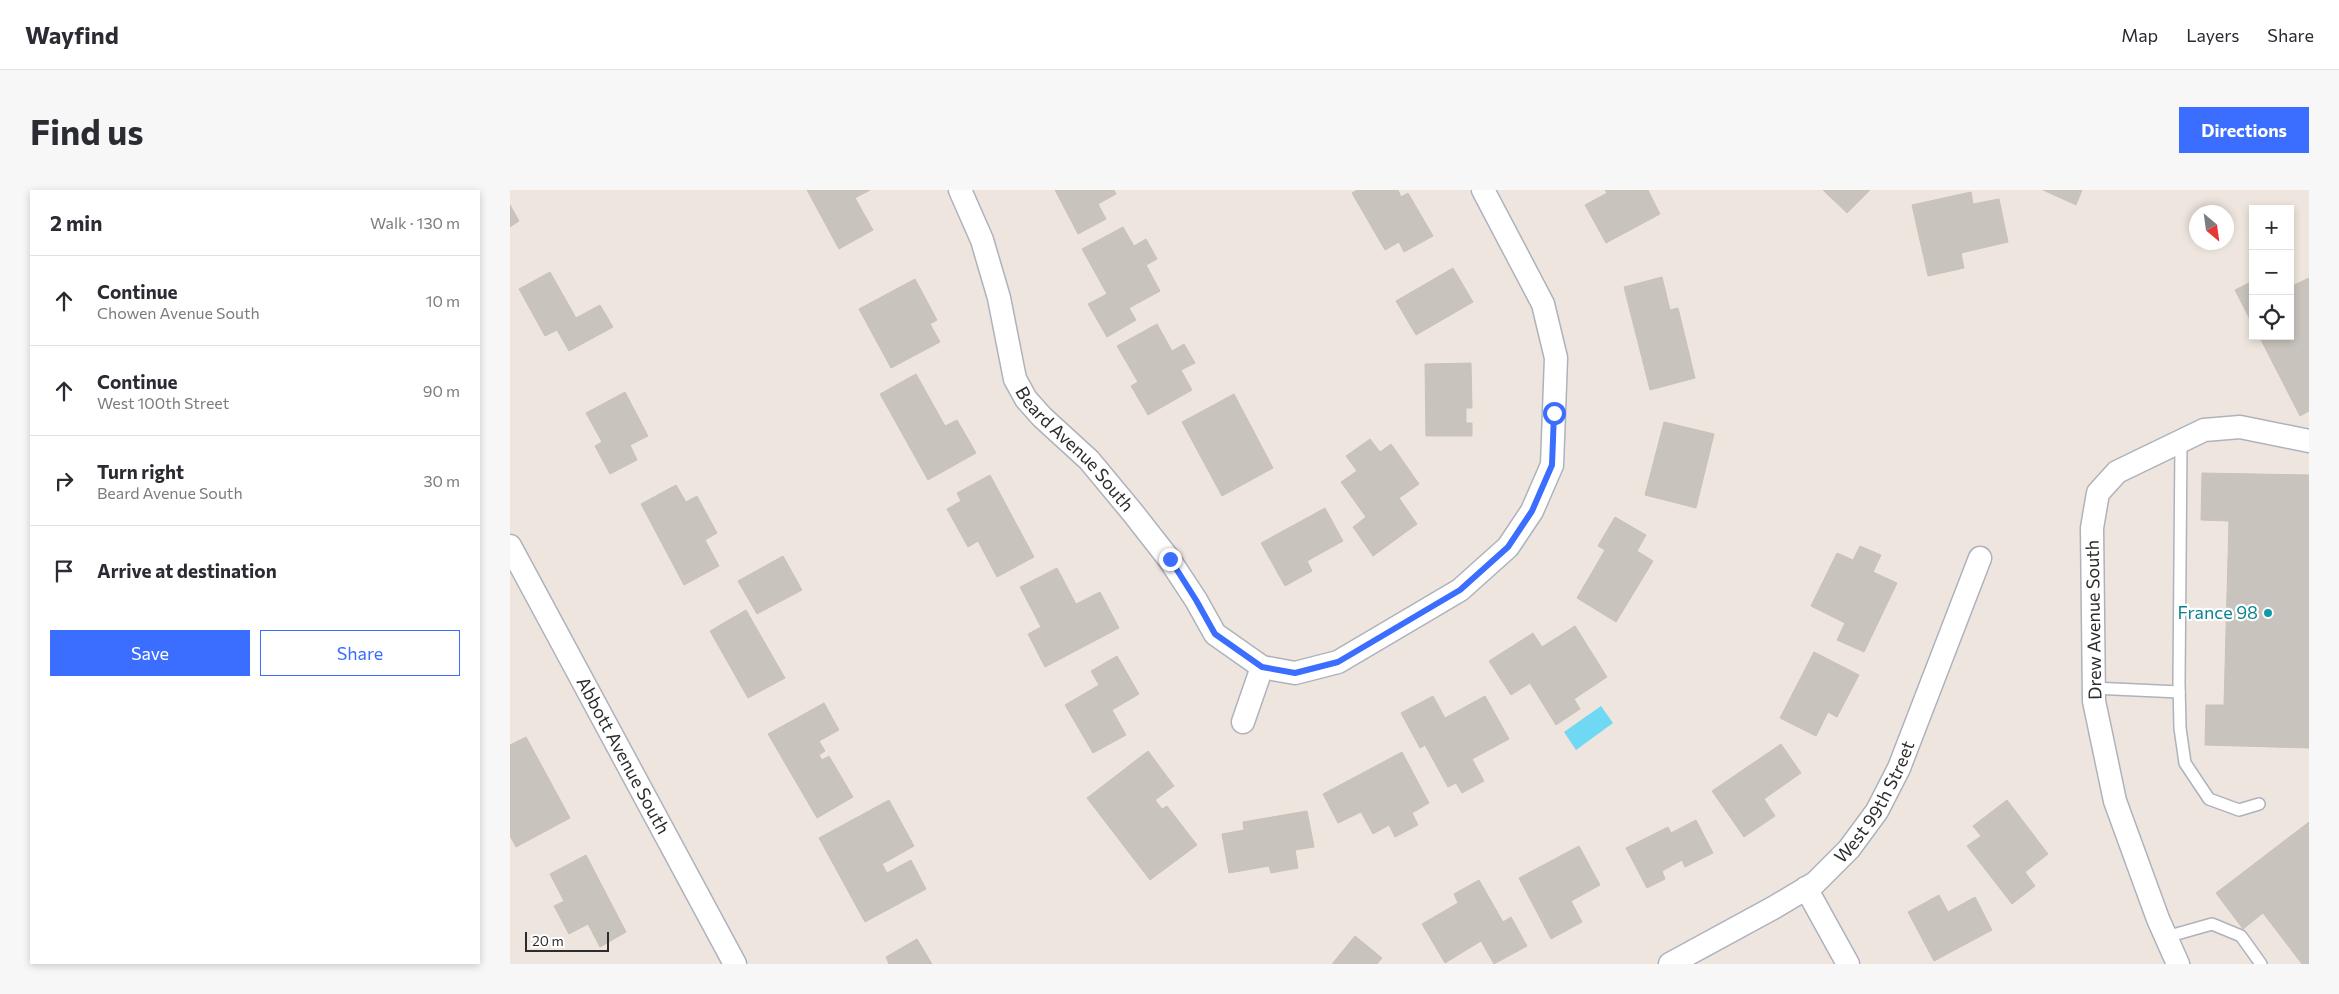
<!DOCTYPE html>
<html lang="en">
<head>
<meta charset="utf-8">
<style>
	:root { --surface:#fff; --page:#f7f7f7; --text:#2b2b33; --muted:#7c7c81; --line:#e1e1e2; --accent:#3b6dfe }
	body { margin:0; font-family:Commissioner,sans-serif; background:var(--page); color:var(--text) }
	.controls { position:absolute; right:15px; top:15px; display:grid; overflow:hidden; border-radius:0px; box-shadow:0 2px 8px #0003 }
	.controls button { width:45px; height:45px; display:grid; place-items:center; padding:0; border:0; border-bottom:1px solid var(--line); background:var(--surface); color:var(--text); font:25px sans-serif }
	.compass { position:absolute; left:1679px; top:15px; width:45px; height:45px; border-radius:50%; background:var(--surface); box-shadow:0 2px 8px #0003; rotate:151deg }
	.scale { position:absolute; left:15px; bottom:12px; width:84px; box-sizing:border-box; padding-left:5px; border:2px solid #2c2c2c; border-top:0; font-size:14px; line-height:18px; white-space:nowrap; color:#2c2c2c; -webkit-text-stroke:4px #fff; paint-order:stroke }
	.stop { position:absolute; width:15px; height:15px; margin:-11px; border:4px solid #3b6dfe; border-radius:50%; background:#fff }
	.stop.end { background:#3b6dfe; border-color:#fff; box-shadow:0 1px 5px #0008 }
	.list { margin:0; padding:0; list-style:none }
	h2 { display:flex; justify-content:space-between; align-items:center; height:65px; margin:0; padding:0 20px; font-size:21px }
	h2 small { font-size:16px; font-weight:400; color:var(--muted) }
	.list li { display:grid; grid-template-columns:32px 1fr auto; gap:15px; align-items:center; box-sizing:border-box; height:90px; padding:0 20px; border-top:1px solid var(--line) }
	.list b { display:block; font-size:19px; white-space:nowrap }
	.list p { margin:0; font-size:16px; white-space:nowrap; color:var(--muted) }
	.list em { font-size:16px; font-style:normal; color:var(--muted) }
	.actions { display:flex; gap:10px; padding:15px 20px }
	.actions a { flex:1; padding:11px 0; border:1px solid var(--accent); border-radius:0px; text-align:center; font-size:18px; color:var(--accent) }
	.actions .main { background:var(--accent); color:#fff }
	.icon { flex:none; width:28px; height:28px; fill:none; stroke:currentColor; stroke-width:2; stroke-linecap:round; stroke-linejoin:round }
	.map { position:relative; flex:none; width:1799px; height:774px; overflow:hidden; border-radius:0px }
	header { display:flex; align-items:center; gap:30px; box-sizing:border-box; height:70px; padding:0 25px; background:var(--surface); border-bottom:1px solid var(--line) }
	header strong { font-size:24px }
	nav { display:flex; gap:28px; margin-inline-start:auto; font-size:18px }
	.intro { display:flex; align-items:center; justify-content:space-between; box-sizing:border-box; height:120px; padding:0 30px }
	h1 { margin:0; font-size:35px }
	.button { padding:12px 22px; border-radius:0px; background:var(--accent); color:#fff; font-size:18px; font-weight:700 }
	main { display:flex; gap:30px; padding:0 30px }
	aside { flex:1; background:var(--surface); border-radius:0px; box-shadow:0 2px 8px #0003 }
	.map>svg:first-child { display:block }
</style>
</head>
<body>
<header>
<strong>Wayfind</strong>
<nav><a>Map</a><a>Layers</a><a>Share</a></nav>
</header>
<div class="intro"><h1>Find us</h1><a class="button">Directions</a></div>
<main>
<aside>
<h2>2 min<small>Walk · 130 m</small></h2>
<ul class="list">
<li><svg class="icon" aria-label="ahead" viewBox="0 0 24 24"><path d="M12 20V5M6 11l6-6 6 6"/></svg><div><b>Continue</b><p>Chowen Avenue South</p></div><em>10 m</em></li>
<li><svg class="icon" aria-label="ahead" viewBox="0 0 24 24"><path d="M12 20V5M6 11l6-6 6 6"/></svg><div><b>Continue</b><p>West 100th Street</p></div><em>90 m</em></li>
<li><svg class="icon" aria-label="right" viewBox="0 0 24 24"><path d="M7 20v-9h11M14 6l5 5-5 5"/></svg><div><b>Turn right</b><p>Beard Avenue South</p></div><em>30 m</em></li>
<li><svg class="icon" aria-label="arrive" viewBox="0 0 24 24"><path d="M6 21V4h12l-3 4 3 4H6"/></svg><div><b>Arrive at destination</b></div></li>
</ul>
<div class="actions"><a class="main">Save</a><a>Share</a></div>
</aside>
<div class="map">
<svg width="1799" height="774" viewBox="0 0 1799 774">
	<rect width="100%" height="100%" fill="#eee6de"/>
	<polygon fill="#6fd8f2" points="1091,516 1103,533 1066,560 1054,542"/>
	<g fill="#c9c3bd" stroke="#c9c2b7">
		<polygon points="297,0 360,0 345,8 363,40 329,59"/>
		<polygon points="545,0 604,0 606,4 588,14 596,29 568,44"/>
		<polygon points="847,0 888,0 891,7 898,3 923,46 894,62 889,52 875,60 842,3"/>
		<polygon points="1095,0 1138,0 1150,24 1096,53 1075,15 1097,3"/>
		<polygon points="1313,0 1360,0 1337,23"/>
		<polygon points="1533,0 1572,0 1566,15"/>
		<polygon points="1461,2 1463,14 1489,9 1498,52 1451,63 1454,78 1418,86 1402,15"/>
		<polygon points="0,15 9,31 0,37"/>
		<polygon points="613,37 624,56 636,49 647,69 636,75 650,101 619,118 626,130 597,147 578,114 597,104 572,59"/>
		<polygon points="943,78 963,112 906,145 886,111"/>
		<polygon points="40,82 66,128 90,115 103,137 59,161 47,140 35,146 9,99"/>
		<polygon points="1152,87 1160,120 1168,118 1185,188 1140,200 1114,97"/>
		<polygon points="1799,88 1799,221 1790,226 1749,146 1780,146 1780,97"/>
		<polygon points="405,89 427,130 420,134 430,152 381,178 349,119"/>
		<polygon points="1743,91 1743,135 1725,100"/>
		<polygon points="647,134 662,161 674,154 685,173 671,180 682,200 638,225 621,196 628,192 607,156"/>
		<polygon points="961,173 962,218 956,218 956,233 962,233 962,246 916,246 915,174"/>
		<polygon points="406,184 435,236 447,230 466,263 418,290 370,204"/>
		<polygon points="115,202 138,246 120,255 127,270 100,284 85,256 92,252 76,223"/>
		<polygon points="724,204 763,278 712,306 672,232"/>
		<polygon points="1154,232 1204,244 1186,318 1135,305"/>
		<polygon points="860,249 870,262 881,254 909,294 889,308 907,334 863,366 843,337 856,327 831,292 847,281 836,266"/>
		<polygon points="1692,283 1799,285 1799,558 1695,555 1696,515 1714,515 1719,331 1691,330"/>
		<polygon points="480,285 524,367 487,387 468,351 458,357 437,319 451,311 447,303"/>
		<polygon points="166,295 176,312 187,306 207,343 195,350 209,376 174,395 131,314"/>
		<polygon points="815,318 833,351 797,371 802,381 775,396 751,353"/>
		<polygon points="1105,327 1136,345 1127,361 1143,371 1106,432 1067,408 1095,360 1088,356"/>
		<polygon points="1350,356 1371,365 1363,382 1387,393 1354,462 1327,450 1335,433 1301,416 1327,363 1343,370"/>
		<polygon points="273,366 292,400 247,424 228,391"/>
		<polygon points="547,378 566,414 590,402 609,438 535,477 518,444 531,437 510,397"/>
		<polygon points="236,420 275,488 238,508 200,441"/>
		<polygon points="1065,436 1097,487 1064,509 1070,519 1046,535 1020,493 1001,505 979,471 1023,443 1032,457"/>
		<polygon points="1304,462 1349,485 1327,527 1318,522 1306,546 1270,528"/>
		<polygon points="607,466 629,504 602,520 616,545 583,563 555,515 589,495 581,481"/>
		<polygon points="923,506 935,528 975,506 999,549 962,569 974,591 952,603 946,593 938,597 915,555 910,558 891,523"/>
		<polygon points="314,513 329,540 309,551 315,561 309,565 312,570 319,566 343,607 307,628 258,544"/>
		<polygon points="16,547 60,628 6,657 0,646 0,555"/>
		<polygon points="1271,554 1291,583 1254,609 1265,626 1234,647 1202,601"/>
		<polygon points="638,561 664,596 645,610 652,619 657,616 687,655 640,690 577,608"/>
		<polygon points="892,562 919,613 902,623 908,635 885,647 879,635 863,644 851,622 828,633 813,604"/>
		<polygon points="379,610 404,656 372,674 377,683 401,670 416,699 355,732 309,648"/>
		<polygon points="1497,610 1538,664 1515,682 1525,696 1502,714 1457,656 1471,646 1463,636"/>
		<polygon points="797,621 804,657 785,660 788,678 761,683 759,676 719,683 712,644 734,640 733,632"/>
		<polygon points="1186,630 1203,663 1175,677 1172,670 1152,681 1155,689 1137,698 1116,658 1158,637 1161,643"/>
		<polygon points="1799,632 1799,774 1792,774 1753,723 1733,739 1706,703"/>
		<polygon points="1069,656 1090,695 1061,711 1072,732 1041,749 1009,688"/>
		<polygon points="76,665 116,742 90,757 78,734 59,744 44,716 54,711 40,684"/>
		<polygon points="969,690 993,732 1001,727 1017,756 984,774 971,751 935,773 912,734 948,713 944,704"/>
		<polygon points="1429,705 1438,722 1465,707 1482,740 1424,771 1398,722"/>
		<polygon points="845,746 872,768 867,774 822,774"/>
		<polygon points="407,749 422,774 379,774 376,767"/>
	</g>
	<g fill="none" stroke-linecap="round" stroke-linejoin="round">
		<g stroke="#aeb2bc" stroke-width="14">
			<g id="lane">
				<polyline points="1671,251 1669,493 1670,538 1675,573 1699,609 1729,620 1749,614"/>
				<polyline points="1583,498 1669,502"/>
				<polyline points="1656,747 1702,734 1731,746 1751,774"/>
			</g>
		</g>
		<g stroke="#aeb2bc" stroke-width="25">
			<g id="street">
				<path id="s1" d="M450,0L472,50L489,108L505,189L516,209L532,227L579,270L623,323L659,369L686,410L705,444L752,477L785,483L828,472L950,400L998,357L1022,321L1042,275L1046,168L1033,114L973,0"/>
				<path id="s2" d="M0,356L225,774"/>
				<polyline points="733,532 752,477"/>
				<polyline points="1296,698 1338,774"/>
				<path id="s3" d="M1160,774L1263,718L1305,693L1339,659L1367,621L1389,578L1470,368"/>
				<polyline points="1668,774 1648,729 1605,611 1584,511 1582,338 1588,303 1607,282 1694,240 1730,237 1799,251"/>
			</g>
		</g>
		<use href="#lane" stroke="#fff" stroke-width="11"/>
		<use href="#street" stroke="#fff" stroke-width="22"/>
	</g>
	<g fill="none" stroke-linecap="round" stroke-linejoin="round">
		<polyline stroke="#3b6dfe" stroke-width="6" points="660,369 686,410 705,444 752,477 785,483 828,472 950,400 998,357 1022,321 1042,275 1044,223"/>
	</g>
	<circle fill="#0f9aa8" stroke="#fff" stroke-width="2" cx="1758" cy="423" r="5"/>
	<g text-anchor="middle" stroke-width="4.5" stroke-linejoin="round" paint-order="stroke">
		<g font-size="18" fill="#2c2c2c" stroke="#fff">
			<text dy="6" stroke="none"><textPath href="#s1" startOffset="290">Beard Avenue South</textPath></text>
			<text transform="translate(1584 430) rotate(-91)" y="6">Drew Avenue South</text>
			<text dy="6" stroke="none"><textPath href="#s2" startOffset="238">Abbott Avenue South</textPath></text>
			<text dy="6" stroke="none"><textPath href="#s3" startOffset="268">West 99th Street</textPath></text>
		</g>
		<g font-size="18" fill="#0d838f" stroke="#fff" text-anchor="end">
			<text x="1748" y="429">France 98</text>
		</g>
	</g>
</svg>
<div class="controls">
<button>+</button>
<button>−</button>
<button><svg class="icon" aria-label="locate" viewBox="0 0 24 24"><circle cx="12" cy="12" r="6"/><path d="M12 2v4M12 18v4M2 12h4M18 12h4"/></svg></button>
</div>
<svg class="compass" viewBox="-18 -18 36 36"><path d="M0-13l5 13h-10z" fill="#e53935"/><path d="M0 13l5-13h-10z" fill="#7c7c81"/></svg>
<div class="scale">20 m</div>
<div class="stop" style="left:1044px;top:223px"></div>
<div class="stop end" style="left:660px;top:369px"></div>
</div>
</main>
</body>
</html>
